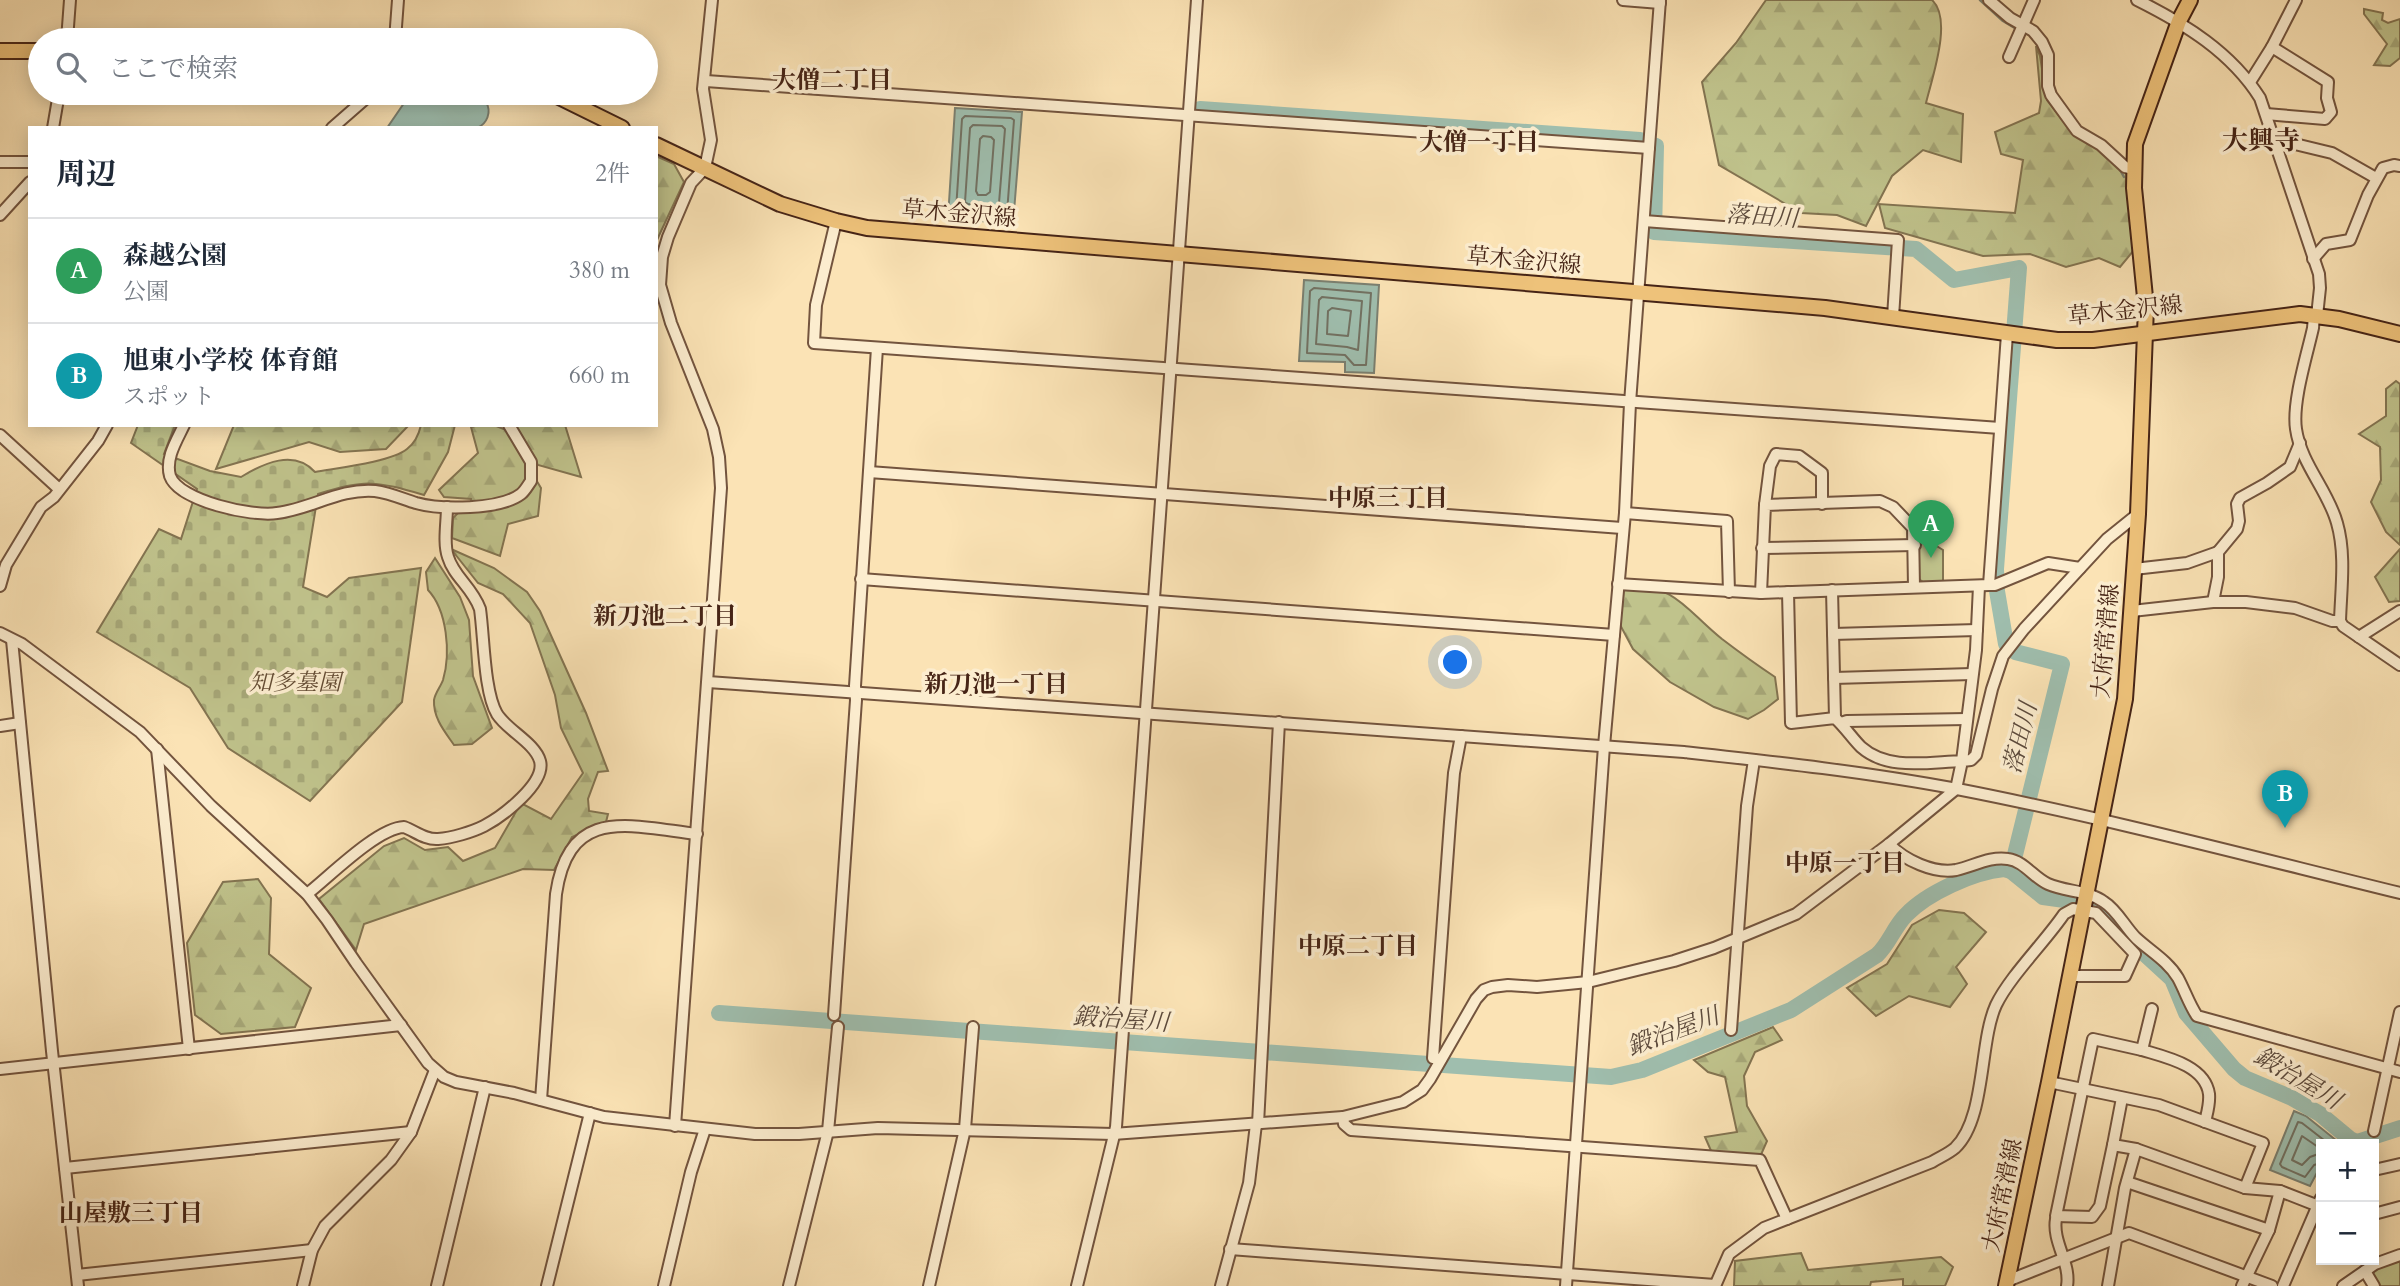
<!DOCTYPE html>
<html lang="ja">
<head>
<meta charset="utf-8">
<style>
	:root { --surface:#fff; --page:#f2f2f3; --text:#1f2937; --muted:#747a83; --line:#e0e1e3; --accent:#1a73e8 }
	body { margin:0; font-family:Cardo,"Noto Serif JP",serif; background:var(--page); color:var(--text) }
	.controls { position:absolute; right:21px; bottom:21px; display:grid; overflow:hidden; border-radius:0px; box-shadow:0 4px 18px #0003 }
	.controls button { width:63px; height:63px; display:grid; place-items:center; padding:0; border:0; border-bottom:2px solid var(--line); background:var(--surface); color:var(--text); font:35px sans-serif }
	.you { position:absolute; left:1456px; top:663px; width:24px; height:24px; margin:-18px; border:5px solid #fff; border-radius:50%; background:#1a73e8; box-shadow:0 0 0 10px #1a73e833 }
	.badge { display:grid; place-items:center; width:46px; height:46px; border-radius:50%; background:var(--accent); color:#fff; font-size:23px; font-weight:700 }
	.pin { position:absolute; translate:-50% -58px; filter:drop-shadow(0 2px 4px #0008) }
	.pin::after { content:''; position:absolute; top:37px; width:24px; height:21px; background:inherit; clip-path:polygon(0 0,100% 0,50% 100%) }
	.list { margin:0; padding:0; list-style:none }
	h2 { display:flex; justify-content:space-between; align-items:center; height:91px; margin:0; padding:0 28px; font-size:30px }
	h2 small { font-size:23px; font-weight:400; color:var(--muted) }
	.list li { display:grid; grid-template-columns:46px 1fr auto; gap:21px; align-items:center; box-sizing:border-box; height:105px; padding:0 28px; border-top:2px solid var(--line) }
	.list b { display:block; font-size:26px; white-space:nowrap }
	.list p { margin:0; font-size:23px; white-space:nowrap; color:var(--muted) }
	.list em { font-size:23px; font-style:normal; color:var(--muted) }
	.icon { flex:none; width:38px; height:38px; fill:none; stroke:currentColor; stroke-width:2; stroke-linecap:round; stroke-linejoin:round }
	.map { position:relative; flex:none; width:2400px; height:1286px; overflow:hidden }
	.search { position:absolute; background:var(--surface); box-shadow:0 4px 18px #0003; left:28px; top:28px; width:630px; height:77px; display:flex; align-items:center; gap:18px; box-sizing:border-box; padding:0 24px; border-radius:38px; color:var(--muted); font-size:26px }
	.panel { position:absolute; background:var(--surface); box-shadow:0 4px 18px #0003; left:28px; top:126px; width:630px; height:301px; border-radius:0px }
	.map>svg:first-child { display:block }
</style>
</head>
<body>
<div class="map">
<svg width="2400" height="1286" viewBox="0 0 2400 1286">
	<defs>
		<pattern id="forest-firs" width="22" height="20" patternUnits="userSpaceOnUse" patternTransform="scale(1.75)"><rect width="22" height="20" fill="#c0c38c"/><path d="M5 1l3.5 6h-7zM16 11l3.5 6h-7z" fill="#a6a778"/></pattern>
		<pattern id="cemetery-stones" width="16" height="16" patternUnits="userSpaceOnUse" patternTransform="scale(1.75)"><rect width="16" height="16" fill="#c0c38c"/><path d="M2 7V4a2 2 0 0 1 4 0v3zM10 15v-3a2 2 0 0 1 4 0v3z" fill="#a6a778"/></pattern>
	</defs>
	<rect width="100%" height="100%" fill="#fbe3b5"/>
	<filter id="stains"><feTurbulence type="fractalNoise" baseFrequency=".00286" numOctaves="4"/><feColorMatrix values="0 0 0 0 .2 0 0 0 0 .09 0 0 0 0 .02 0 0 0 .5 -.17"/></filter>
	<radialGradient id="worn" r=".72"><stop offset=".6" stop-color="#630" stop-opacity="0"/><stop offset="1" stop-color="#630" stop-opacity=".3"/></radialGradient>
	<g fill="url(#forest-firs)" stroke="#837451" stroke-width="2">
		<path d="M1766,0H1932C1953,19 1932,78 1926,103L1963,114L1961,162L1923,150L1892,176L1866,226L1837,215L1801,213L1719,165L1702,82L1736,43Z"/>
		<polygon points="2364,9 2383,13 2382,20 2388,23 2400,19 2400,58 2390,66 2374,65 2387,44 2364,14"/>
		<polygon points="2036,46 2040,56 2047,100 2067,126 2103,151 2128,173 2127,193 2134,250 2120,267 2099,258 2066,267 2030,254 1983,256 1885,228 1879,204 2015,213 2023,160 2001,154 1995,132 2039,113 2041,101"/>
		<polygon points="656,156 674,164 684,182 656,242"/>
		<polygon points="2396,381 2400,384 2400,545 2386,532 2371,502 2381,480 2380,447 2359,434 2386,416 2386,389"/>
		<polygon points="234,425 409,425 386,449 340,452 309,442 216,469"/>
		<polygon points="480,425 494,425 506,430 541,488 538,516 508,524 500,556 452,538 453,518 459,512 472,511 471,499 444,497 439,490 478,453 471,427"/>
		<polygon points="514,425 565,425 581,477 538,465"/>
		<polygon points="451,549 494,568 527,592 540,611 586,713 608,771 598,772 588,799 589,811 608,814 606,822 572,837 554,870 523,869 364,924 356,950 319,899 384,846 404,838 425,850 448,847 463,861 495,848 521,803 551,819 583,773 561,728 555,695 530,623 503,594 478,583"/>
		<polygon points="2400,549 2400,601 2389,602 2375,577"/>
		<path d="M435,558L460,597L469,620L473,676L492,728L472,744L454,745C445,732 433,718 434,700C435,693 441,686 443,680C451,653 447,610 428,590L426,572Z"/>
		<path d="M1626,583C1678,587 1685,609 1722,639C1739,652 1757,665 1775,677L1778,699L1764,710L1748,719L1714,707L1670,682L1633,649L1618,621L1615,596Z"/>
		<polygon points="258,879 271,898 269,954 311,988 295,1027 221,1034 195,1015 187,943 223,882"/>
		<polygon points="1939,910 1964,913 1986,932 1956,967 1967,984 1950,1007 1909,996 1876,1016 1847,988 1887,964 1912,925"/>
		<polygon points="1773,1027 1782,1040 1755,1052 1744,1076 1747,1106 1767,1141 1760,1157 1712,1153 1705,1137 1737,1132 1725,1077 1708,1072 1694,1060"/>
		<polygon points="1801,1253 1808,1270 1941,1257 1953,1267 1945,1286 1903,1286 1903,1279 1871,1282 1870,1286 1734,1286 1735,1261"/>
	</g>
	<path fill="url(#cemetery-stones)" stroke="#837451" stroke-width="2" d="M138,425H175L164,454L210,471L241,477C264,463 294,449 315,472C337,468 391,462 407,449C415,443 419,434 421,425H455L448,452L424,495C376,481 365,479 318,494L303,587L327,597L349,578L421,568L402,702L310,801L228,748L190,688L97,632L159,529L181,539L197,489L131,443Z"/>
	<g fill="#c0c38c" stroke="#837451" stroke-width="2">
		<polygon points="1919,535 1943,550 1943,583 1924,583 1919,579"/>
		<polygon points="2400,1255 2400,1286 2374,1286 2370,1280 2374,1271"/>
	</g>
	<g fill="#9fbeae" stroke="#7b8071" stroke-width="2">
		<path d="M411,93H461L465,97L486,102C492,112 487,124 477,128H387Z"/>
		<polygon points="955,108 1022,112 1013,224 948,218"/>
		<polygon points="1304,280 1379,285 1374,373 1345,372 1345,362 1299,361"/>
		<polygon points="2294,1111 2306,1116 2337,1141 2334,1144 2321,1144 2321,1165 2310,1186 2270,1170"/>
	</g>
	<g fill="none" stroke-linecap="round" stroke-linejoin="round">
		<g stroke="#727162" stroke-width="2">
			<polygon points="965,116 1011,118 1014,120 1007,213 1005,216 959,212 956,210 962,119"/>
			<polygon points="973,125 1002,126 1005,129 999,203 997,207 968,204 965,202 970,128"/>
			<polygon points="983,136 991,137 994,140 990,192 986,195 978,195 976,191 980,139"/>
			<polygon points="1314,288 1371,293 1366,365 1354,365 1345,355 1307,353 1310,291"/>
			<polygon points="1322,297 1362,301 1358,350 1347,347 1316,344 1319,300"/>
			<polygon points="1332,308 1351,311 1348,336 1327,334 1328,311"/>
			<polyline points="2321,1149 2302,1136 2292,1160 2302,1165 2310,1157 2321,1153"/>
			<polyline points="2321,1163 2314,1165 2305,1177 2282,1167 2280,1164 2298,1122 2302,1123 2329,1144"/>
		</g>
		<g stroke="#7b8071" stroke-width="2.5">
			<polyline points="1980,0 2003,21 2018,30"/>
			<polyline points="2119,168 2124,177"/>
		</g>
		<g stroke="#9fbeae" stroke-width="16">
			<polyline points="1200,109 1640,140 1656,146 1654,232 1916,249 1954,280 2019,268 1996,569 1997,591 2006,644"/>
			<polyline points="2011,871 2062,664 2015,652"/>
			<path d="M719,1013L1611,1077L1642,1070L1791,1010L1877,955C1889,944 1894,927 1906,915C1927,893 1973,872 2004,869L2011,871L2043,897L2079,902L2104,910L2136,946L2172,979L2186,1013L2234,1069L2245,1078L2292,1098L2320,1114L2350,1139L2357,1142L2400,1128"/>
		</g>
		<g stroke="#73543e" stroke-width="14">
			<g id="minor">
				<polyline points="1623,0 1660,3"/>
				<polyline points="1989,0 2010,18 2033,31 2042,42 2048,55 2048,86 2051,95 2077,131 2101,145 2125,167 2134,169"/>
				<path d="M2137,0C2185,24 2231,52 2260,98L2319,274L2320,288L2317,316"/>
				<polyline points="67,40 70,0"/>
				<polyline points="395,40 398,0"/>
				<polyline points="2272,47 2296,0"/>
				<polyline points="2009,57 2034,0"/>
				<polyline points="706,81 1649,148"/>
				<polyline points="2250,82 2272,47 2328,82 2327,98 2331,112 2325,119 2266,114"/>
				<polyline points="53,128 59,93"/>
				<polyline points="332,128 372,93"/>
				<polyline points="2274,139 2332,153 2376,178"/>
				<polyline points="0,162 30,162"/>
				<polyline points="0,215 30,182"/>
				<polyline points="836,221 816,305 814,343 2000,428"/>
				<polyline points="1644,221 1898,240 1893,317"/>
				<polyline points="2313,259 2326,244 2350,240 2368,195 2383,168 2394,165 2400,166"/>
				<path d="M2314,316L2313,328C2307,355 2292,402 2296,429C2301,464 2328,490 2337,523C2346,554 2341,589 2340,621L2343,626L2400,665"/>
				<path d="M184,425C177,440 165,458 170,476C179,501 252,517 277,513C311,509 340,488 375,491C390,493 403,499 416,503C441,510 500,510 521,494C525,491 528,485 531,481V462L509,425"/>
				<polyline points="0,435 59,489"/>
				<polyline points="869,472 1622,528"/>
				<polyline points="1765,505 1770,466 1776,454 1799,456 1822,473 1822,504"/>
				<polyline points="1625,513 1727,521 1729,592"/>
				<polyline points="1762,548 1915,545"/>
				<polyline points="2134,569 2187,563 2218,552"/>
				<polyline points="861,579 1614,635"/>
				<polyline points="1618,584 1761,593 1989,585 2007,334"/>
				<polyline points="1989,585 1995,585 2048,563 2080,568"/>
				<polyline points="0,586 6,565 41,507 54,497 98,441 107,425"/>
				<polyline points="1832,590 1835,718"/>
				<path d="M1788,592L1791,723L1835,718C1845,727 1852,738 1861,747C1888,771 1928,762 1962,761L1976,650L1979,586"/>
				<polyline points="1761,593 1765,505 1880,501 1893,507 1913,528 1914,587"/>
				<polyline points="2213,602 2218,577 2218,552 2237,529 2239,521 2237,504 2240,498 2267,483 2290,467 2300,443"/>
				<polyline points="2132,611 2213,602 2246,602 2295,608 2332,621 2340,621"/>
				<polyline points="0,633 22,644 140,732 211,806 307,894 327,920 356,963 428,1063 444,1077 456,1082 514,1093 604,1117 755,1134 799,1134 878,1128 1113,1134 1343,1117 1403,1102 1422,1090 1430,1079 1476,999 1484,990 1492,987 1508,985 1537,987 1588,982 1674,961 1714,948 1796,914 1889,844 1956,789 1962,761 1971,760 1976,755 1992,689 2003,656 2024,629 2107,539 2138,514"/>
				<polyline points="1833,634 1977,630"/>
				<polyline points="2359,637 2400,611"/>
				<polyline points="12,640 52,1051 78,1286"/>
				<polyline points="1834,678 1972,674"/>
				<path d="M708,682L1684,752C1775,762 1867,772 1957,789C2106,818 2253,857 2400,893"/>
				<polyline points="1841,723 1847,721 1967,719"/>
				<polyline points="0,726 20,723"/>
				<polyline points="157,749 189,1049"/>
				<path d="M1889,844C1904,860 1934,874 1956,870C1974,866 1990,856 2008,859C2024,861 2034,878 2048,884C2066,892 2088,890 2104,902C2117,910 2125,927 2136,938C2150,951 2168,961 2178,978C2185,991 2189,1004 2197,1016L2400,1072"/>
				<path d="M307,894C329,877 377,828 404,827C415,831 425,840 438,839C452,838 472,832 484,826C503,816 546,783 540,761C535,743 507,730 497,714C484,692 484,637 480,609C472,587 454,577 448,557C443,543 447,522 447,507"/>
				<path d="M2152,1009L2142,1050C2165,1057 2205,1065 2209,1094C2210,1104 2207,1113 2205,1122"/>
				<polyline points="834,1015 856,700 855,686 877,348"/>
				<polyline points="1731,1030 1747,806 1754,760"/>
				<polyline points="1441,1059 1433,1058 1450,822 1454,773 1461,736"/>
				<polyline points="0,1069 401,1025"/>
				<polyline points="2049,1082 2159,1105 2263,1143 2245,1188"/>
				<path d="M541,1100L556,894C569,805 629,826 697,834"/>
				<polyline points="1343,1117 1344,1124 1351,1130 1760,1160 1787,1219"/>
				<polyline points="1258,1124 1279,722"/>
				<polyline points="675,1126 721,488 719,457 713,429 671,323 660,285 662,257 668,237 691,183 705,168 711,140 703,89 712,0"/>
				<polyline points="2374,1131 2400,1012"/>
				<polyline points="2113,1145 2122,1098"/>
				<polyline points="2136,1149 2113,1145 2100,1206 2092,1217 2056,1216 2093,1039 2142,1050"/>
				<polyline points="65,1168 411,1132"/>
				<polyline points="2374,1170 2400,1164"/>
				<polyline points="2127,1182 2269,1230"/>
				<polyline points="2374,1214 2400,1207"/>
				<path d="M2056,1219C2052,1242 2071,1263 2067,1286"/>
				<polyline points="1230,1249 1715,1285"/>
				<polyline points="2365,1271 2374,1286"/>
				<polyline points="77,1275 312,1250"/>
				<polyline points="2007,1281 2129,1233 2272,1286"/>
				<polyline points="303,1286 312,1250 325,1226 391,1160 411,1132 435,1070"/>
				<polyline points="437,1286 485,1087"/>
				<polyline points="547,1286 590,1113"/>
				<polyline points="664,1286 691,1172 705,1129"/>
				<polyline points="789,1286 828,1131 838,1027"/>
				<polyline points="929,1286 965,1129 973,1027"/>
				<polyline points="1077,1286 1116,1127 1197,0"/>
				<polyline points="1221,1286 1249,1183 1256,1124"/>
				<polyline points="1566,1286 1604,746 1625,513 1630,403 1660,0"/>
				<path d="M1715,1286L1729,1254L1764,1228L1932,1162C1940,1157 1948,1154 1955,1148C1986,1119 1979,1042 1996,1005C2010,976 2045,942 2064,914L2073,909L2096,913L2135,954L2125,976H2071"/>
				<polyline points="2108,1286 2125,1188 2136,1149 2245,1188 2280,1191 2321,1207"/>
				<polyline points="2242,1286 2269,1230 2280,1191"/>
				<polyline points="2283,1286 2321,1198"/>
				<polyline points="2343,1286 2375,1264 2400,1255"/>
			</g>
		</g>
		<g stroke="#462416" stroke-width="18">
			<g id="major">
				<polyline points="0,51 40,51"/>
				<polyline points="551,93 622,128"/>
				<polyline points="656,145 780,204 836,221 867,228 1825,308 2057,340 2093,340 2300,314 2339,319 2400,334"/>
				<polyline points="2006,1286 2049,1082 2125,699 2138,514 2146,307 2134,188 2135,144 2179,21 2190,0"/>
			</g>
		</g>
		<use href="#minor" stroke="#fcedcf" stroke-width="10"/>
		<use href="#major" stroke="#eec27a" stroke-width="14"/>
	</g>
	<g text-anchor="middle" stroke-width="7" stroke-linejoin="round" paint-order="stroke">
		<g font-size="23" fill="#462416" stroke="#fcedcf">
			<text transform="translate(959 213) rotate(5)" y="8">草木金沢線</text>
			<text transform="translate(1524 260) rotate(5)" y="8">草木金沢線</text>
			<text transform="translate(2125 310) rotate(-6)" y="8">草木金沢線</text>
			<text transform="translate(2105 641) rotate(-85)" y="8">大府常滑線</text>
			<text transform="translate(2002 1195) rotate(-78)" y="8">大府常滑線</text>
		</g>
		<g font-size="23" font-style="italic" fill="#644c34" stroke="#fcedcf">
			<text x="295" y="690">知多墓園</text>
		</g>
		<g font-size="24" font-weight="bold" fill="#462416" stroke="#fcedcf">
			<text x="832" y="88">大僧二丁目</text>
			<text x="1479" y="150">大僧一丁目</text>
			<text x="1388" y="506">中原三丁目</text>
			<text x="665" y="624">新刀池二丁目</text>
			<text x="996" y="692">新刀池一丁目</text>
			<text x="1845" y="871">中原一丁目</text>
			<text x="1358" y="954">中原二丁目</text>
			<text x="131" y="1221">山屋敷三丁目</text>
		</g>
		<g font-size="24" font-style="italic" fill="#5c4a3c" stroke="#fcedcf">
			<text transform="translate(1762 216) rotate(4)" y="8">落田川</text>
			<text transform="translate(2020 738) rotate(-76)" y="8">落田川</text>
			<text transform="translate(1121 1019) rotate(4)" y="8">鍛治屋川</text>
			<text transform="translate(1673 1031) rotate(-20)" y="8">鍛治屋川</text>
			<text transform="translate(2298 1078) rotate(31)" y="8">鍛治屋川</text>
		</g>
		<g font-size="26" font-weight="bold" fill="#462416" stroke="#fcedcf">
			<text x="2261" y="149">大興寺</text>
		</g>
	</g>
	<rect width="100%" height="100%" filter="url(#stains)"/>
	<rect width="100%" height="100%" fill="url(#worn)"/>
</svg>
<div class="controls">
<button>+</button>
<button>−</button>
</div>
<div class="you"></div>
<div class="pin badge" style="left:1931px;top:558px;background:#2e9e5b">A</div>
<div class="pin badge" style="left:2285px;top:828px;background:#0f9aa8">B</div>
<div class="search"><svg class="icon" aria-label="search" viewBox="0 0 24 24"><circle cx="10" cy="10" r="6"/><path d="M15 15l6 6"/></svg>ここで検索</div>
<section class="panel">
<h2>周辺<small>2件</small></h2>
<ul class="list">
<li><span class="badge" style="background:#2e9e5b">A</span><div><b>森越公園</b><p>公園</p></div><em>380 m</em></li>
<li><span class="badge" style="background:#0f9aa8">B</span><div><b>旭東小学校 体育館</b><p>スポット</p></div><em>660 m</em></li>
</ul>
</section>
</div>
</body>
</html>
